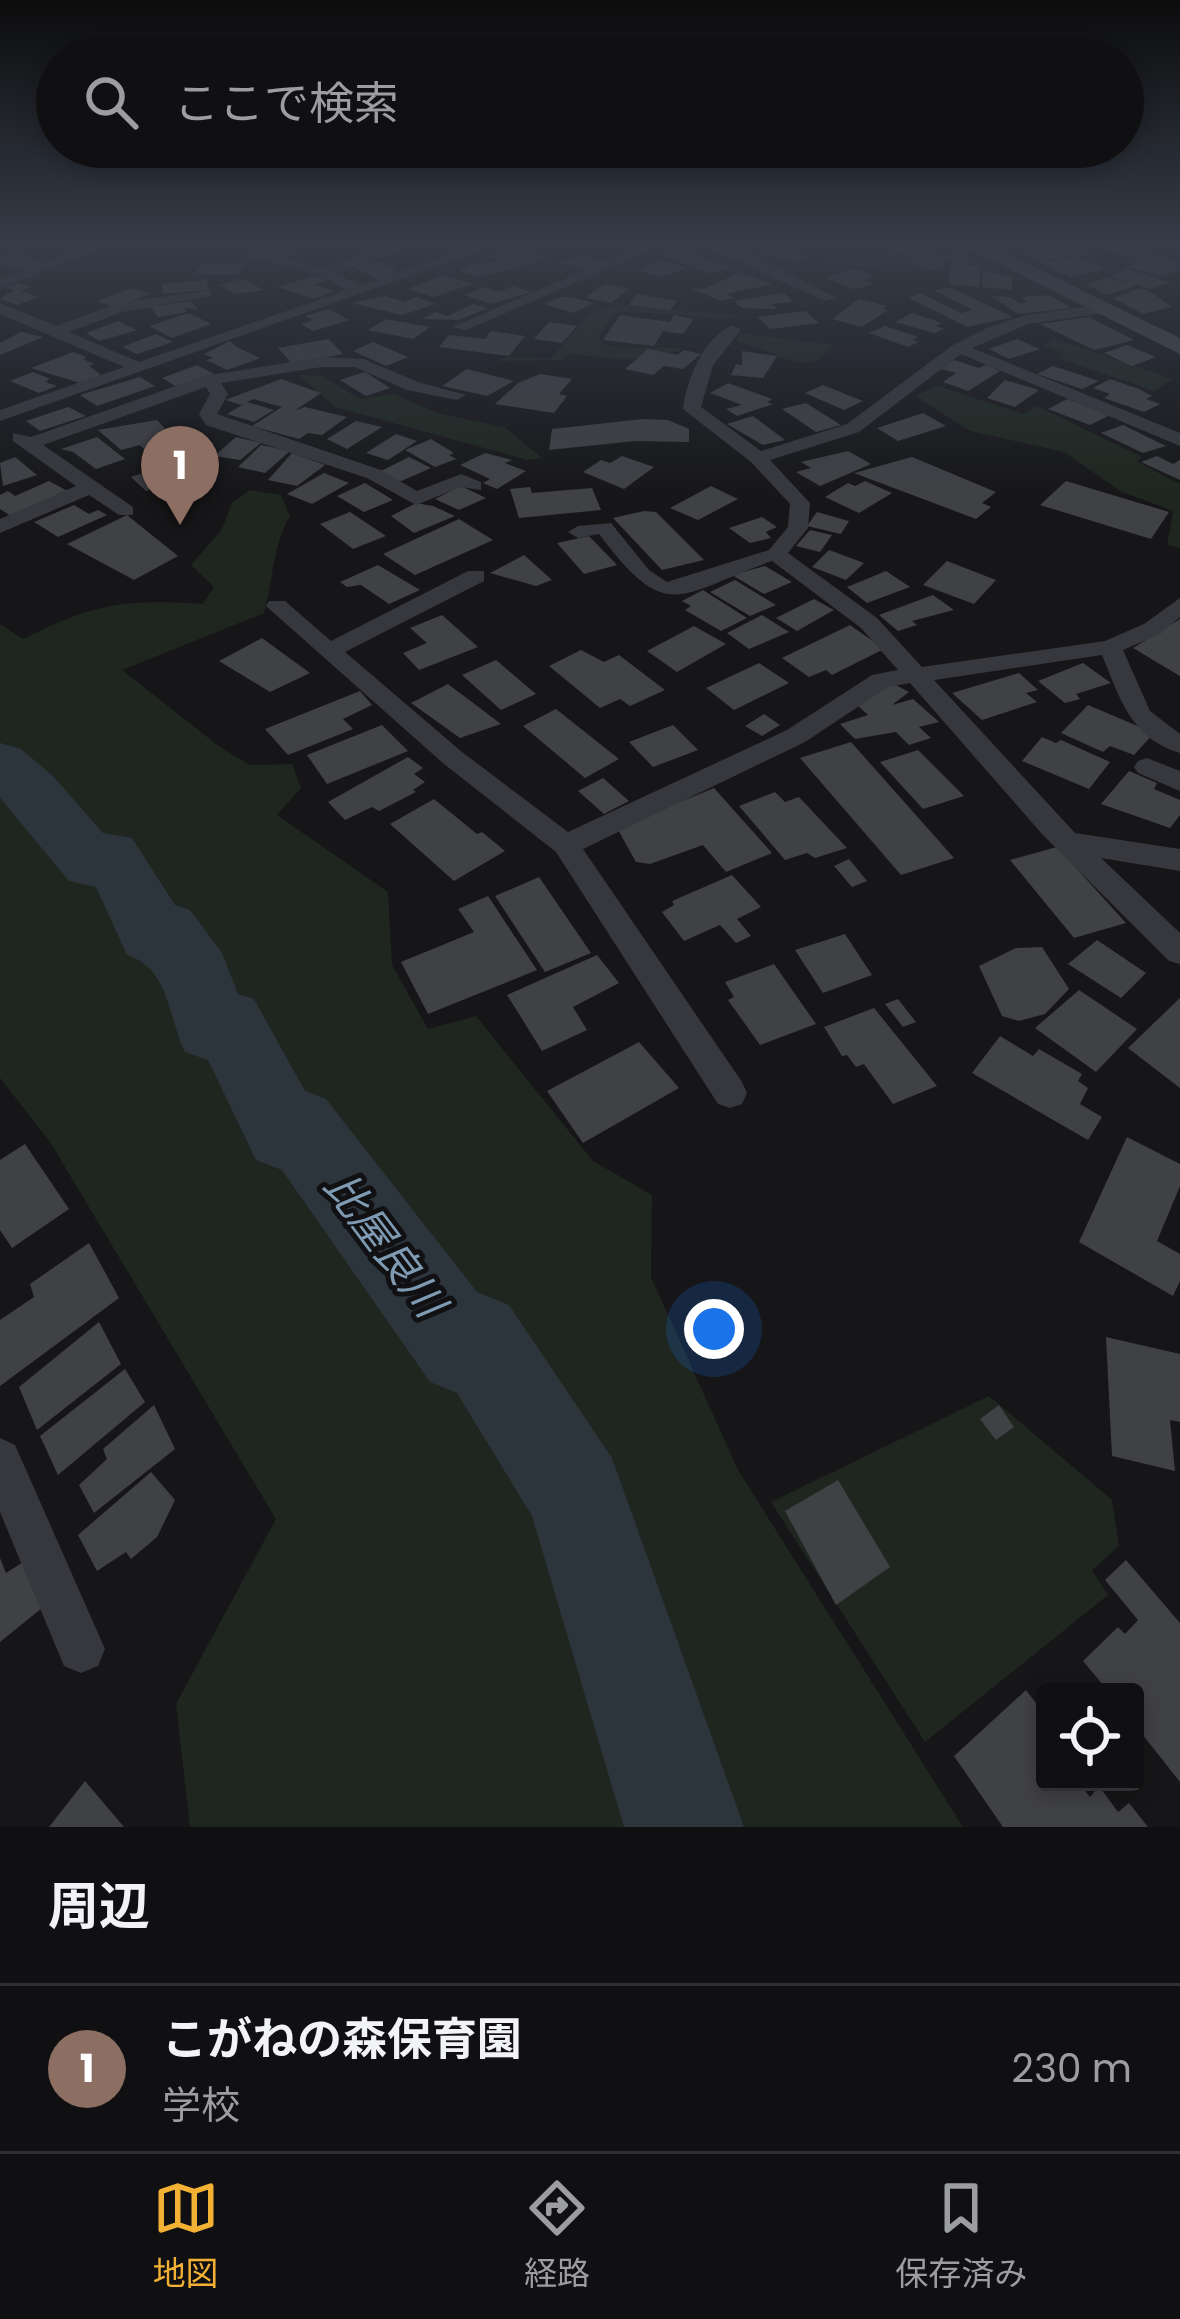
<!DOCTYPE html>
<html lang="ja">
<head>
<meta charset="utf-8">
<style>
	:root { --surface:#101012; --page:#19191b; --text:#f1f3f6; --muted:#9c9d9f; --line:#303032; --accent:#f2b134 }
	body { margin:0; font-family:Poppins,"Noto Sans JP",sans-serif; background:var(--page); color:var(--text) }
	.controls { position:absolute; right:36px; bottom:36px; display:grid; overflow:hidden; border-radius:12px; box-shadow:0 6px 18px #0003 }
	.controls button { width:108px; height:108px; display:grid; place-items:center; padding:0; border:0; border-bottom:3px solid var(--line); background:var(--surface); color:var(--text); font:60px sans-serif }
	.you { position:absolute; left:714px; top:1329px; width:42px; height:42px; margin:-30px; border:9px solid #fff; border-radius:50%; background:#1a73e8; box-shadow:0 0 0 18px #1a73e833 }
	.badge { display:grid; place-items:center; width:78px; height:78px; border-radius:50%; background:var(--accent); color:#fff; font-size:39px; font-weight:700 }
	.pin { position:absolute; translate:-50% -99px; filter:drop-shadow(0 3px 6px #0008) }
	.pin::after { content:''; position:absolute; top:63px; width:42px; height:36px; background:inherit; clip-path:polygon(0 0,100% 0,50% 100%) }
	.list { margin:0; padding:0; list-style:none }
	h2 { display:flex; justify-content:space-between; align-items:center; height:156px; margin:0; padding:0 48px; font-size:51px }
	h2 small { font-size:39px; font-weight:400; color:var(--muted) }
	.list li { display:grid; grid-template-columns:78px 1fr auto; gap:36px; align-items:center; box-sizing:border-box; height:168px; padding:0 48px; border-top:3px solid var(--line) }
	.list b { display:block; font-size:45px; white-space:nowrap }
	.list p { margin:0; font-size:39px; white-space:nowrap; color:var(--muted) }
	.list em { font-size:39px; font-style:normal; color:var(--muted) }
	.icon { flex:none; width:66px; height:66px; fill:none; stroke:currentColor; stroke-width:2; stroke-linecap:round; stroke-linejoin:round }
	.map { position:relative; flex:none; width:1180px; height:1827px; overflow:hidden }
	.search { position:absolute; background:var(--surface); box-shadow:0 6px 18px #0003; left:36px; right:36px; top:36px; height:132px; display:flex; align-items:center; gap:30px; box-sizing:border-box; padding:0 42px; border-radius:66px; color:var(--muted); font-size:45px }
	.sheet { height:324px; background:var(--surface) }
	nav { display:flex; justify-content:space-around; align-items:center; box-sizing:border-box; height:168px; border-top:3px solid var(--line); background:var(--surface); font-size:33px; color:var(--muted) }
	nav a { display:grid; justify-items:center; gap:6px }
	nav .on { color:var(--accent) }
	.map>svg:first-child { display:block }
</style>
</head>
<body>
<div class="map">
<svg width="1180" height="1827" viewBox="0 0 1180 1827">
	<rect width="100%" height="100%" fill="#161618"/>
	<g fill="#1e261f">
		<polygon points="803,243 871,243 905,257 892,266 862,268 827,263 799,246"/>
		<path d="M616,305L735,315L734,319L625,312L615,314L597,337L608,347L684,348C653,364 605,359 571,353L563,360L498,361L505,357L550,359L593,311Z"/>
		<path d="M741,333L832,345C810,383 768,346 737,342Z"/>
		<polygon points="1055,339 1173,379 1154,391 1057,358 1064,353 1043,345"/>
		<polygon points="299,375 323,376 360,399 395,394 437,413 504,427 542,458 528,460 335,407"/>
		<polygon points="938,386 1023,414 1037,406 1142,457 1136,461 1180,484 1180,548 1167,545 1173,511 1122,492 1064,452 970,431 915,396"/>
		<path d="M250,490L281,495L290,516C273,543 273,581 264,613L122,670L220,747L250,765L292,764L301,788L277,815L388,892L392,965L428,1029L476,1016L593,1161L652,1195L651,1277L738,1470L963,1827H190L176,1704L276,1519L50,1142L0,1078V624L23,639C95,603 123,599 203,604L214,587L191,565L222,529L232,503Z"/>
		<polygon points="989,1396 1112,1500 1119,1546 1092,1570 1108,1595 925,1742 771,1502"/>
	</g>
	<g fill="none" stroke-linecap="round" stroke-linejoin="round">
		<path fill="#2c353c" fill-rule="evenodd" d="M0,743L21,749L53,776L103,833L132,838L175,905L190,910L222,953L238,994L254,999L305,1091L326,1099L477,1292L509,1305L612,1458L744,1827H624L532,1516L457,1393L430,1382L282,1170L256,1160L208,1060L185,1052C167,1015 170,969 127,955L96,887L69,881L0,798Z"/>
	</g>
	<g fill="#404145">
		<polygon points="262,243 281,243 274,247 286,249 266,260 244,259 254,253 245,251"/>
		<polygon points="777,243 804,251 795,255 807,258 795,263 754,251"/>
		<polygon points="887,243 929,243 943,248 910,256 879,246"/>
		<polygon points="1058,243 1072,243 1095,252 1042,260 1023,251"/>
		<polygon points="508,247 550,259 479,277 460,271 471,264 505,261 494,258 504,254 497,251"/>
		<polygon points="680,250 711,261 733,266 711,274 664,256"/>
		<polygon points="959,252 971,257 963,265 980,266 979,287 949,284 952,254"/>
		<polygon points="15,253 42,261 27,271 0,264 0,259"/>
		<polygon points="929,254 952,257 942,260 945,267 935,271 905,261"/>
		<polygon points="579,255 607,262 587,270 559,263"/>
		<polygon points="1078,257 1105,268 1071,277 1039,262"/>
		<polygon points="1141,259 1180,268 1180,269 1164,276 1126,267"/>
		<polygon points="661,260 687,268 661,277 637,270"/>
		<polygon points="377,261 398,269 390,272 396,274 381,280 354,268"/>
		<polygon points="202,264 245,265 237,275 194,274"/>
		<polygon points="855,268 874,276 863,280 873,284 855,289 825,278"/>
		<polygon points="1127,269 1171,283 1149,289 1137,285 1108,295 1086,284 1107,277 1132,285 1110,276"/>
		<polygon points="983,270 1012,278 1012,290 982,287"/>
		<polygon points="740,272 772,284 726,294 734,298 721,301 690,288 704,289"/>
		<polygon points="443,275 473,284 433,297 408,289"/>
		<polygon points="315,276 326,280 314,285 335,291 315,299 277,287"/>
		<polygon points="242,279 264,290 235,294 220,285"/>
		<polygon points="207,280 208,290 162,294 162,284"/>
		<polygon points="19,283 32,287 20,291 39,297 17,305 0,299 14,290 6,288"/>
		<polygon points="604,284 629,289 611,303 585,298"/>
		<polygon points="513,286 531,292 491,304 464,295 484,287 499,292"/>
		<polygon points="132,288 151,294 114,307 97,301"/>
		<polygon points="951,288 1011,316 1010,318 967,327 909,298 920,293 961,313 973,310 933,290"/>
		<polygon points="1140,288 1149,291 1172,307 1143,314 1113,298"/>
		<polygon points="784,293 794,302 771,304 777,309 742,308 734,301"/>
		<polygon points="637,294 677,301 670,310 629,305"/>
		<polygon points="1050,295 1071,308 1018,314 991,296 1011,297 1018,303 1028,302 1021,297"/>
		<polygon points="386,296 404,302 416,297 436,304 402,315 351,303"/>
		<polygon points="561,297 571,297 594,303 573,313 544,304"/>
		<polygon points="859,299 887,306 883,309 888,310 862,327 832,319"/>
		<polygon points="190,301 198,309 184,308 187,312 158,317 150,307"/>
		<polygon points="473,304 488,308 459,320 421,319 436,312 448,316"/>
		<polygon points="329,309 349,320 313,331 301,324 313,320 305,316"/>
		<polygon points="805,311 819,323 771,329 757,317"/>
		<polygon points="189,313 211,324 172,338 149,326"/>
		<polygon points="912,313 942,323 936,326 944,329 934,333 895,322"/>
		<polygon points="620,315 670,322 674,315 694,319 683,334 663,331 654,346 603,340"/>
		<polygon points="1089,317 1134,340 1094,350 1040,324"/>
		<polygon points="386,319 430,327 413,339 368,330"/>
		<polygon points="118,321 137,330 99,341 86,333"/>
		<polygon points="549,322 577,326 562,343 534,339"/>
		<polygon points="885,326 918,337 912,340 918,342 908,347 869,333"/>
		<polygon points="491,331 525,336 509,356 439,347 449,335 485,339"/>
		<polygon points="21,332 43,337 0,355 0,343"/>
		<polygon points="156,334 173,342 137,354 122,347"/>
		<polygon points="329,339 343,354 292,364 278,348"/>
		<polygon points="1017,339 1040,349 1009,359 989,349"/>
		<polygon points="230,341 237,347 260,358 227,370 206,360 213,358 204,354"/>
		<polygon points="373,342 408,357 386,366 353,351"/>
		<polygon points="1127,345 1156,357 1132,366 1104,353"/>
		<polygon points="648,349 677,355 684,350 701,354 683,369 664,366 653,375 625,369"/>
		<polygon points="742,351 777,356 763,378 731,375 736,364 742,365"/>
		<polygon points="73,352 87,357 83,359 94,364 89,366 101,375 80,383 31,368"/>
		<polygon points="954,360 979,368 986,365 1000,371 968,391 943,382 956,373 941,369"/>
		<polygon points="197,365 214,374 177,387 162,378"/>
		<polygon points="1053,366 1099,381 1082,389 1037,374"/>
		<polygon points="467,369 514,381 487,396 442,386"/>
		<polygon points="33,372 50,379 45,382 57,386 39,393 10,381"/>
		<polygon points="365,372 390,388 366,396 340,380"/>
		<polygon points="540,374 572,379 559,394 567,396 554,413 495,404 518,383"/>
		<polygon points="140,377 155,386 97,406 80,395"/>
		<polygon points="281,379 321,393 294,411 305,407 347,417 322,435 308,433 299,439 252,426 282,407 253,399 242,405 225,400"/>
		<polygon points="1110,379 1139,389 1152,396 1146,399 1160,404 1144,412 1104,398 1110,394 1093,388"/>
		<polygon points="1005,380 1039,390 1015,407 987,398"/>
		<polygon points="728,383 772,399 767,402 773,404 737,416 726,409 742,405 710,393"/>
		<polygon points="823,385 863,401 844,410 805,393"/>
		<polygon points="1067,399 1110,415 1090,425 1048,409"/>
		<polygon points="247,402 274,410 254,422 227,414"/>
		<polygon points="806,403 841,425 816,432 782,409"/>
		<polygon points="68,407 86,416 40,431 26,421"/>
		<polygon points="923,413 946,426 898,441 877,428"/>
		<polygon points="753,416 785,440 763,445 727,424"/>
		<polygon points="643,419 668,420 689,429 689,442 635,441 549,450 552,429"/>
		<polygon points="157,420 177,442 146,451 140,445 121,450 98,430"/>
		<polygon points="356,421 382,427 347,449 327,439"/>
		<polygon points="1123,425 1166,446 1143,453 1101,433"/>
		<polygon points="396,434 417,441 388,460 366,453"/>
		<polygon points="97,437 125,459 96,469 73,452 61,449"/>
		<polygon points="236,437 261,443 240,460 214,456"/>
		<polygon points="431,439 454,453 449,455 456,459 435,467 405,450"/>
		<polygon points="261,445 290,451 265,473 238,467"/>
		<polygon points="848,451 871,464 820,486 796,472 811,468 801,462"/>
		<polygon points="292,453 325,465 297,486 268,480"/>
		<polygon points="485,453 512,460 505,463 526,471 497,489 483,483 490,479 460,465"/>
		<polygon points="622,456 654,467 624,489 583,472 601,460 610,463"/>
		<polygon points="1157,456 1173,464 1180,460 1180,480 1141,462"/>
		<polygon points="15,457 37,475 3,486 0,463"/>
		<polygon points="409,457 431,468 399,482 381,471"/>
		<polygon points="912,457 996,492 982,503 991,507 976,519 854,473"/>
		<polygon points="187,458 205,473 146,491 131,477"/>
		<polygon points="324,473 349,483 312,504 287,494"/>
		<polygon points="49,481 71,493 14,518 0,509 0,495 8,491 15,496"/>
		<polygon points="865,481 892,493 859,513 825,497 848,483 855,486"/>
		<polygon points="1066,481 1169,512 1151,539 1040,505"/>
		<polygon points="365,483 393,500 364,512 337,496"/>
		<polygon points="461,486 486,498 459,510 435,499"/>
		<polygon points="711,486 738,499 698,520 670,508"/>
		<polygon points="530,487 532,493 592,488 601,510 519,518 510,489"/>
		<polygon points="416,503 433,506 455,516 414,533 391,516"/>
		<polygon points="74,505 89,514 98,510 107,515 58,537 34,522"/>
		<polygon points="644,511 656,512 704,560 662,570 613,518"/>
		<polygon points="350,512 386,536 353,549 320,524"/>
		<polygon points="817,512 849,521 841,534 807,526"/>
		<polygon points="127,515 178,556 134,580 67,544"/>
		<polygon points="762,517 777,527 766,532 771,538 750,543 729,528"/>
		<polygon points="459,519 493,540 415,575 383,554"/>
		<polygon points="810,530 832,535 820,552 796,546"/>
		<polygon points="589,536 617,565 584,574 557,543"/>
		<polygon points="829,550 864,563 846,580 812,567"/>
		<polygon points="524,555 552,580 536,586 490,573"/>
		<polygon points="947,561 996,580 974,604 923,585"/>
		<polygon points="378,565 420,590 389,604 361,585 347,587 340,582"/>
		<polygon points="765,566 792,582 764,594 732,575"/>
		<polygon points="886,571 910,587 867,603 847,587"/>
		<polygon points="735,580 776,605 750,616 710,592"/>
		<polygon points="703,590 747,618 721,631 685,610 691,606 682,601"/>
		<polygon points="933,595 954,610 912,621 917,625 898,631 879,615"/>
		<polygon points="814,599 834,610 797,631 776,618"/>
		<polygon points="442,615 478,647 419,670 403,653 427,643 410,628"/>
		<polygon points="762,615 789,632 749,649 727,633"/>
		<polygon points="1180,619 1180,676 1133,648"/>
		<polygon points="850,625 884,649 832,675 826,670 809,677 782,658"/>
		<polygon points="694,626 726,644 677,672 647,651"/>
		<polygon points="262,638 310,673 270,692 219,661"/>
		<polygon points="581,650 604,662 619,655 665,690 630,706 620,699 600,708 549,666"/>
		<polygon points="496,660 536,694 501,710 462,675"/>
		<polygon points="759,663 789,683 734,710 706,688"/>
		<polygon points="1083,663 1111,683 1076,694 1080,699 1065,703 1038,681"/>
		<polygon points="1019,673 1038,690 1026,693 1037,702 982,720 952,693"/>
		<polygon points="892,683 909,692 892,705 913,699 939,722 919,727 931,738 909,745 896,732 855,739 840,724 868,715 858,706"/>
		<polygon points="448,684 501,724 460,738 411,703"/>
		<polygon points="360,691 372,705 343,719 353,729 288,755 265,729"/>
		<polygon points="1088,705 1154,733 1134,755 1110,746 1103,752 1061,733"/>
		<polygon points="556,709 619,759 585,778 523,726"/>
		<polygon points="764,714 780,725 762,736 745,726"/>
		<polygon points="382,725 408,751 327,784 307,755"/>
		<polygon points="673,725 698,750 653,767 629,742"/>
		<polygon points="1042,737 1056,743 1061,740 1110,762 1089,789 1022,761"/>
		<polygon points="851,742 954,858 901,875 800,758"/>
		<polygon points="918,750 964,796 923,809 880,762"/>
		<polygon points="408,757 423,768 414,774 425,782 413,790 416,792 379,811 372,807 345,820 328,802"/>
		<polygon points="1129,771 1157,783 1154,789 1180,800 1180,815 1170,828 1101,804"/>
		<polygon points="603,778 629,801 604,814 578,791"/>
		<polygon points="714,788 772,853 726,872 703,845 650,864 636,862 617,828"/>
		<polygon points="775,792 785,802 799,797 847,848 815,858 807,853 785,860 739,806"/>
		<polygon points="434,799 477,834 482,832 505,851 454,881 390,824"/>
		<polygon points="1057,847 1126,923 1074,938 1010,860"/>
		<polygon points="849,859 867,881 852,887 834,866"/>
		<polygon points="732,875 761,907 737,919 751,936 736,943 720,925 684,941 662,912 674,905 672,901"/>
		<polygon points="539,877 591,953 545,972 495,896"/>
		<polygon points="488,896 537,970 428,1014 401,962 474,932 458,909"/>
		<polygon points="845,934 872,975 823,993 795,950"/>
		<polygon points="1097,940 1146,973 1121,998 1068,964"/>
		<polygon points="1042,947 1069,989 1045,1014 1019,1021 1002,1016 979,966 1016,948"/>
		<polygon points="597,955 619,983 573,1007 587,1030 542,1051 507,995"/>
		<polygon points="774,964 816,1024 760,1045 728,1000 734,997 725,982"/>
		<polygon points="1079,990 1137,1029 1096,1072 1035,1028"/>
		<polygon points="1180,998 1180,1088 1128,1048"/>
		<polygon points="898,999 916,1022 903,1027 885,1004"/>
		<polygon points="874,1008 937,1086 893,1104 864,1064 856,1067 847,1055 842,1056 824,1027"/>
		<polygon points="1000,1036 1033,1056 1039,1049 1082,1074 1078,1081 1088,1088 1080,1104 1102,1117 1088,1140 972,1073"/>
		<polygon points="639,1042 679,1088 583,1143 547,1091"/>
		<polygon points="1127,1137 1180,1164 1180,1186 1157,1241 1180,1254 1180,1281 1173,1296 1079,1242"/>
		<polygon points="25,1144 69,1209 12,1248 0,1230 0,1160"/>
		<polygon points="89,1243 119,1298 0,1386 0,1320 34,1297 30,1284"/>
		<polygon points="99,1322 121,1364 37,1430 19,1387"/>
		<polygon points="1106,1337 1180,1354 1180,1422 1170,1420 1175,1471 1112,1456"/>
		<polygon points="125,1369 145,1402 58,1475 40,1436"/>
		<polygon points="154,1405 175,1449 94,1513 79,1485 107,1459 103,1449"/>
		<polygon points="999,1405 1014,1427 996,1440 980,1419"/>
		<polygon points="151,1472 175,1500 157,1537 131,1559 126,1552 97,1571 78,1535"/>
		<polygon points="838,1480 890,1567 836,1605 785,1511"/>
		<polygon points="0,1558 6,1573 28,1559 42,1608 0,1642"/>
		<polygon points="1126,1560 1180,1623 1180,1782 1135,1725 1135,1692 1109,1692 1083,1661 1118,1627 1125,1634 1138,1620 1105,1580"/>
		<polygon points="1026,1690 1045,1715 1045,1782 1078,1782 1090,1797 1099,1786 1118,1812 1129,1803 1148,1827 1003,1827 954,1756"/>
		<polygon points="85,1781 124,1827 49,1827"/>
	</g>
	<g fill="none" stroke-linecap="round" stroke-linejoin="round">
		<g fill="#37383d" fill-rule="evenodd">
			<polygon points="93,243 112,243 0,289 0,280"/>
			<polygon points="294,243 311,243 285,259 322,268 400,243 421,243 335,273 361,285 483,243 503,243 0,421 0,410 124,367 0,314 0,303 56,326 119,303 211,290 211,296 122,312 69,332 139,362 347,290 318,275 266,260"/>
			<polygon points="648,243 667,243 466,330 452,327"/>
			<polygon points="697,243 741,249 837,298 825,301"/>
			<polygon points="1076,243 1101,243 1180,261 1180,269"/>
			<path d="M1105,304L1110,306V312L1028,324L972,348L1180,433V446L961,354L859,432L770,460L810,503L808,528L788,553L877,618L922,667L1105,641L1144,624L1180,598V617L1160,634L1123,650L1150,711L1180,734V753C1130,738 1120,698 1102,655L934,680L1075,833L1180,849V871L1101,858L1180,933V964L1169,961L1042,834L910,683L888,687L805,742L583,849L742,1082L747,1093L742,1104L730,1108L718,1104L556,852L444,764L266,606L269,601H285L331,641L468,571H484V581L345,652L462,752L568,832L787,730L872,675L898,670L861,628L772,561C678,594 668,626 599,534L578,538L568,532L578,526L611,523L649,570L667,582L769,550L788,527L790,504L751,462L683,409C687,378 703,338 733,325L741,330L713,365L701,407L761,451L847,424L953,345L989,327L1026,315Z"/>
			<polygon points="322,357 363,359 418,382 466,395 457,400 407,390 355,367 322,367 221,383 228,394 217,414 381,470 417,491 461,474 481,482 481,490 461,487 416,505 367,478 206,425 199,414 210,394 206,387 43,445 133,507 133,515 119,515 89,495 0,533 0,519 76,486 13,441 13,433 31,437 204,376"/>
			<polygon points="1147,758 1180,771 1180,791 1138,773 1134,767 1138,761"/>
			<polygon points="0,1438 15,1445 105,1649 98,1666 81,1673 64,1666 0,1512"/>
		</g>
		<polygon fill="#45474d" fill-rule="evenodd" points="958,243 984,243 1180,338 1180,354"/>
	</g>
	<linearGradient id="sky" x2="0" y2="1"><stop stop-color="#0c0c0d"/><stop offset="0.49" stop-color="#363c48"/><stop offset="1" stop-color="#363c48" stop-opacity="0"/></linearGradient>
	<rect width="1180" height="499" fill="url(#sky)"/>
	<g text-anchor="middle" stroke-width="10" stroke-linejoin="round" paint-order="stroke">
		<g font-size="42" font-style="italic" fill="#7f9bb3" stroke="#111113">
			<text transform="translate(385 1244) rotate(53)" y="15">比屋良川</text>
		</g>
	</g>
</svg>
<div class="controls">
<button><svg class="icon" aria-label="locate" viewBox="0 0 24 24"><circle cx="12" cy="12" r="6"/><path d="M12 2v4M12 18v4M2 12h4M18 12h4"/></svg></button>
</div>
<div class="you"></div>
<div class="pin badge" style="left:180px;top:525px;background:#8d6e63">1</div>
<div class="search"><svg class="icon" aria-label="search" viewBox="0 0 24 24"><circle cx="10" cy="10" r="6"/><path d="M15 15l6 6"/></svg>ここで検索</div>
</div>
<section class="sheet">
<h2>周辺<small></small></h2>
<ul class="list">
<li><span class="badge" style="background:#8d6e63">1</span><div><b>こがねの森保育園</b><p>学校</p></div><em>230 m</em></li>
</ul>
</section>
<nav>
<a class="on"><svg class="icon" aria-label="map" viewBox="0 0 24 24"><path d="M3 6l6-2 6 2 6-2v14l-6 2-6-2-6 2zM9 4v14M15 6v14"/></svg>地図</a>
<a><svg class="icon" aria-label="directions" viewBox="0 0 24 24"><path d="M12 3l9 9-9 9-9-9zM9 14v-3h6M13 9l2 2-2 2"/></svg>経路</a>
<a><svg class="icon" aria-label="saved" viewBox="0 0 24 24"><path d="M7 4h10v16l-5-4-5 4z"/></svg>保存済み</a>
</nav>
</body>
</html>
